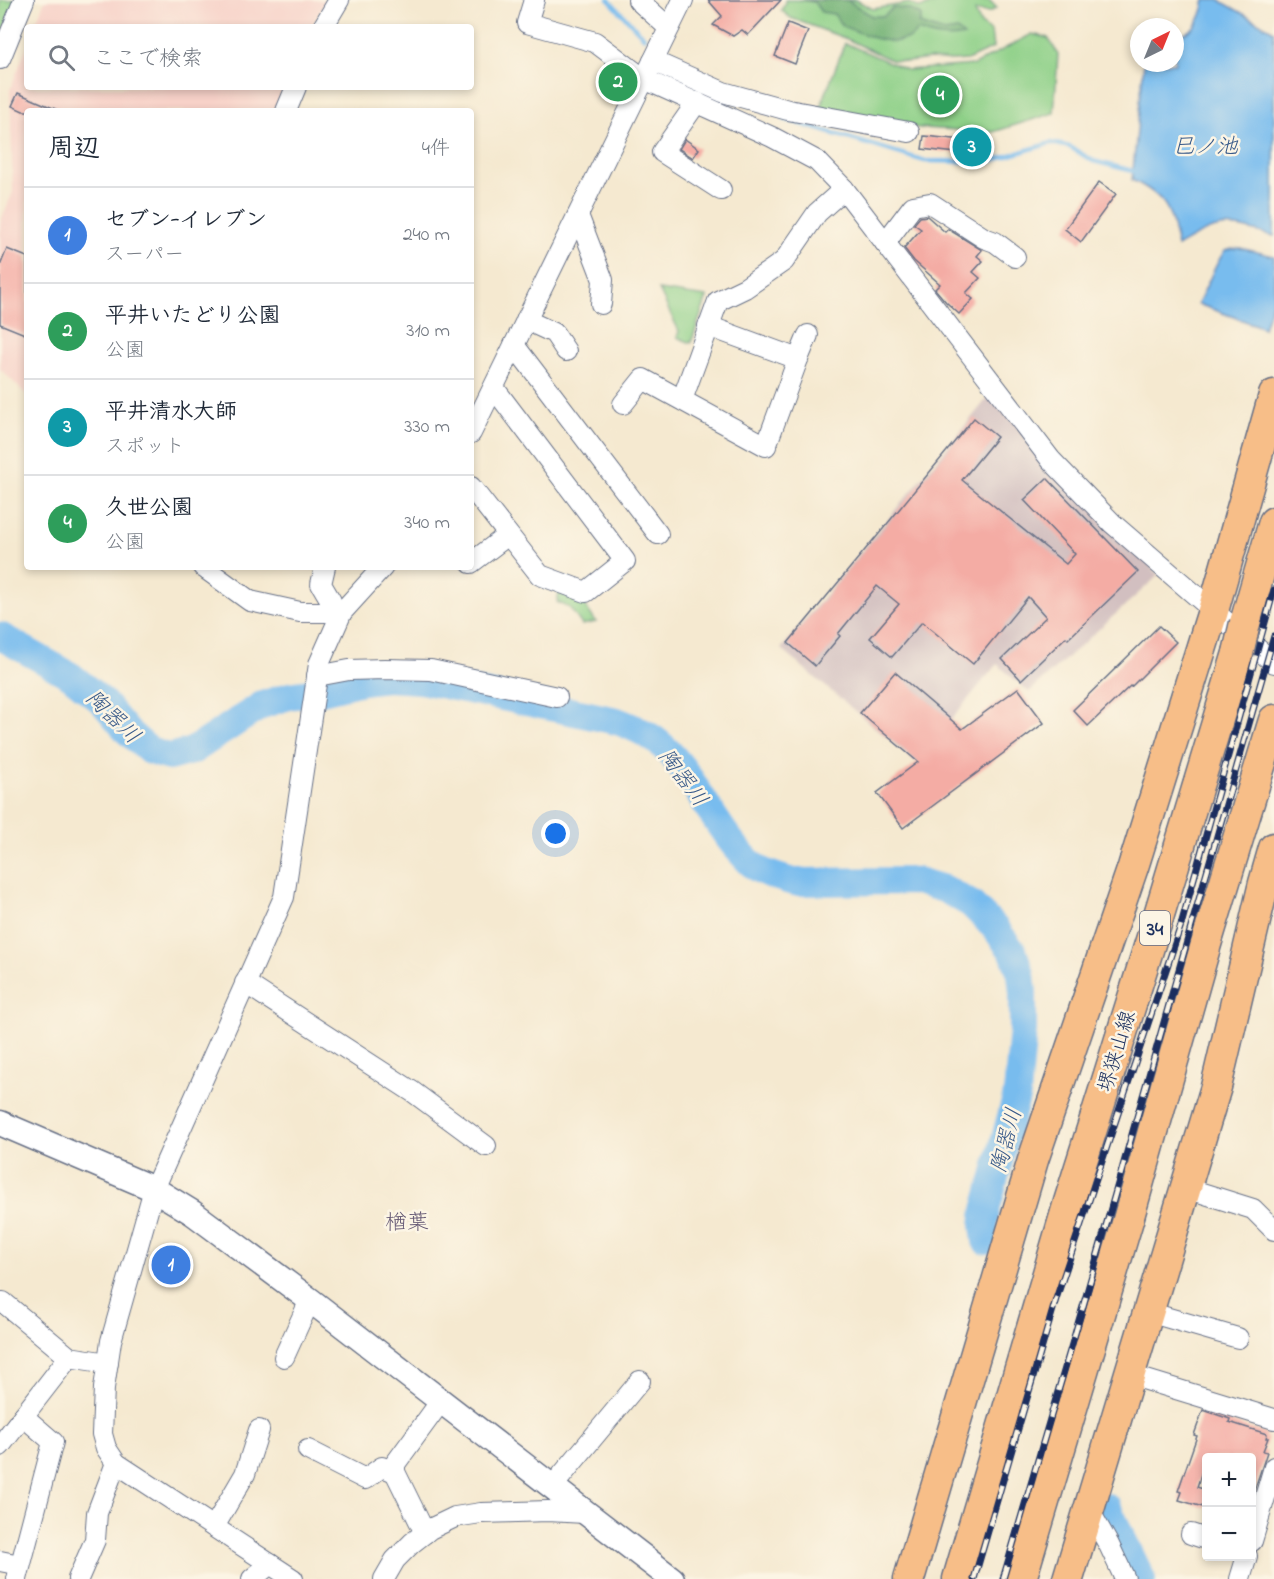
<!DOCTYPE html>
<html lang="ja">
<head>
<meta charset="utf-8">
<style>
	:root { --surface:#fff; --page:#f6f6f7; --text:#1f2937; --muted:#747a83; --line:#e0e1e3; --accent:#1a73e8 }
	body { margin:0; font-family:"Indie Flower","Klee One",sans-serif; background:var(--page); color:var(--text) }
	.controls { position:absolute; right:18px; bottom:18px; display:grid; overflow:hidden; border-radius:6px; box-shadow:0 3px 9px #0003 }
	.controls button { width:54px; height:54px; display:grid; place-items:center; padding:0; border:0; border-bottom:2px solid var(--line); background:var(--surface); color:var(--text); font:30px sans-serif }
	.compass { position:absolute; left:1130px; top:18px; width:54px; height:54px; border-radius:50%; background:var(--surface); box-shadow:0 3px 9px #0003; rotate:43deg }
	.you { position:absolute; left:556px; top:834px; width:21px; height:21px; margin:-15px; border:4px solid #fff; border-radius:50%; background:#1a73e8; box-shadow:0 0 0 9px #1a73e833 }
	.badge { display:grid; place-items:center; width:39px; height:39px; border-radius:50%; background:var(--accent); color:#fff; font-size:20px; font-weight:700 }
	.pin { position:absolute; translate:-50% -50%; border:3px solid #fff; box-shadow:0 2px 6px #0006 }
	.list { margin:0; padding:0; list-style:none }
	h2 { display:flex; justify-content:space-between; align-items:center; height:78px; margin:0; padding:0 24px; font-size:26px }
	h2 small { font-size:20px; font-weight:400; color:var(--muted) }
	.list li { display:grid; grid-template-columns:39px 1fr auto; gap:18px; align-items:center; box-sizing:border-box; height:96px; padding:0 24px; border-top:2px solid var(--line) }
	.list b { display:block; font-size:22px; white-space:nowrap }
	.list p { margin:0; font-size:20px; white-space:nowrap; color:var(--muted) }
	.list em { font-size:20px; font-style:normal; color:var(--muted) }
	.icon { flex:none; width:33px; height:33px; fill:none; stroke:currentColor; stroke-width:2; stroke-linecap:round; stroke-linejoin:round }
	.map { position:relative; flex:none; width:1274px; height:1579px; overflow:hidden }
	.search { position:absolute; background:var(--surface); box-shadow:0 3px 9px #0003; left:24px; top:24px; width:450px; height:66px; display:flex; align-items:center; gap:15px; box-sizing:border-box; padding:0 21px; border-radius:6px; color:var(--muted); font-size:22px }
	.panel { position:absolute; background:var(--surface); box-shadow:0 3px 9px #0003; left:24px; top:108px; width:450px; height:462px; border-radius:6px }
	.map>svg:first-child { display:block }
</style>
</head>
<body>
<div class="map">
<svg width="1274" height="1579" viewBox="0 0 1274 1579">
	<rect width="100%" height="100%" fill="#fcf5e5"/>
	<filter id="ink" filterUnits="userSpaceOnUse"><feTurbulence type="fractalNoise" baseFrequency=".0167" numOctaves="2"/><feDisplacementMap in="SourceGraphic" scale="12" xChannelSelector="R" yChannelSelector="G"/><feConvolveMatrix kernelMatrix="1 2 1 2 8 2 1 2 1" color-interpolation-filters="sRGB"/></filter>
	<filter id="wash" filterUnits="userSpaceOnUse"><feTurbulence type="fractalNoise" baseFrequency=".008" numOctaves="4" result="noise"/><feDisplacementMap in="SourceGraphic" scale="24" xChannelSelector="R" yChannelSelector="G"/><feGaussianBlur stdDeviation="1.35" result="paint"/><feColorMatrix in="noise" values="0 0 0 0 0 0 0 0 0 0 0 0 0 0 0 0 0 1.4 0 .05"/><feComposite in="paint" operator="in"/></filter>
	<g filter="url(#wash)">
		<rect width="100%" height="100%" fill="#f5e9d0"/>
		<g fill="#f7d1c8">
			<polygon points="45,0 326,0 311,27 34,27"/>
			<polygon points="27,46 27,87 284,87 273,111 27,111 27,395 0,369 0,222 13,192 10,90"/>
		</g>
		<polygon fill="#d2bfc0" points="991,394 1159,575 1029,692 997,664 916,762 781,649"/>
		<g fill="#8ed088" stroke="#548073" stroke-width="1.5">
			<polygon points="0,0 16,0 0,38"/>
			<polygon points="785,0 856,0 873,9 909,3 920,8 946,0 989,0 997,8 990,12 975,11 981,24 991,31 993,48 967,60 953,61 930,59 907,62 891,60 847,39 791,18 781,10 785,4"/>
			<polygon points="1032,34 1048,38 1058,54 1054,113 993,132 906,127 819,111 845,43 907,70 974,65"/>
			<path d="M612,66C626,76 631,78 627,96L622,97L604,91Z"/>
			<polygon points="659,290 707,297 691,343 677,337 679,331"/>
			<polygon points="559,592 581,600 596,622 582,625 570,608 557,602"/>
		</g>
		<path fill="#72b274" stroke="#467069" stroke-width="1.5" d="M800,0H847L872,16H884L893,8L909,9L921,15V19L919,24L944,32L957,30L964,36C948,40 933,37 918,31L910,38L893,42L874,38L842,26L834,14L821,12L814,2Z"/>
		<g fill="#78bcee" stroke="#4a76a6" stroke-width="1.5">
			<path d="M1205,0H1219L1274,31V236C1256,232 1234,223 1216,228C1202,231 1189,240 1177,247C1171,209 1167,197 1132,180L1144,63H1175V35C1195,35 1202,17 1205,0Z"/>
			<path d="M1240,248L1274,256V297L1264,328L1198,304C1203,294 1219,256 1225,251C1229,249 1235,249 1240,248Z"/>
		</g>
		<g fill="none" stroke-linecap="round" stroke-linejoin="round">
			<g stroke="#78bcee" stroke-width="4.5">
				<polyline points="609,0 644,37"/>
				<polyline points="784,119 925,161 987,162 1051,143 1070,147 1093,161 1133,171"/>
			</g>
			<g stroke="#78bcee" stroke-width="28">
				<path d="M0,636L71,676L102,701L127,731L150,751L169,757L192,751L262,705L289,696L322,691L363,681L387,678L421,680L617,721C630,726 643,731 654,739C689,764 707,814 735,846C742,854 749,863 758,869C768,875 781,878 793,882L917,881L944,889L971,904L995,928L1013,952L1021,974L1023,993V1030L1017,1094L986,1210L984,1225L986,1241"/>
				<polyline points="1107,1507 1142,1579"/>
			</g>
		</g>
		<g id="blocks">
			<g fill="#f4aca4">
				<polygon points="708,0 781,0 748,35 742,30 733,36 713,25 722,16"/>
				<polygon points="788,23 808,31 795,64 775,56"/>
				<polygon points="18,93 60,111 23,111 12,106"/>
				<polygon points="924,136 964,140 965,138 991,141 990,154 974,153 974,155 922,149"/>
				<polygon points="685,139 699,149 693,158 679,149"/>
				<polygon points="1099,182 1116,194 1081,242 1065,229"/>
				<polygon points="927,216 945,232 948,229 982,250 977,256 983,261 973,272 980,278 966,293 973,299 959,314 946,302 935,289 940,284 914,261 904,248 921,229 914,224 920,217"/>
				<polygon points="7,249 27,257 27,335 0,324 0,266"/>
				<polygon points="974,418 997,437 962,480 1066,564 1075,554 1024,500 1047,478 1138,572 1068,639 1066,637 1021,680 1002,659 1046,617 1028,597 973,664 922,622 892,657 870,638 899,604 877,586 838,634 840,636 815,666 788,643 874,539 874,540"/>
				<polygon points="1159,626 1176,642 1131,687 1130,686 1088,726 1073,710"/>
				<polygon points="895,672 962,729 1018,688 1044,723 903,828 877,793 918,762 860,713"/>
				<polygon points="1203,1410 1230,1419 1229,1422 1267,1434 1266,1438 1268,1438 1263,1451 1267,1452 1254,1491 1251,1491 1251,1458 1206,1458 1197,1487 1206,1490 1206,1508 1179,1500 1182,1492 1178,1491 1197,1436 1194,1435"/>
			</g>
		</g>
	</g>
	<g filter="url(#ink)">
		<use href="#blocks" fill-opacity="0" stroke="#677086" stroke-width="1.5"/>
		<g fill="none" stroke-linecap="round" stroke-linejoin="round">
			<g stroke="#677086" stroke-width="22">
				<g id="minor">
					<polyline points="534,0 527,23 595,42 644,79 772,137 817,161 844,189 1051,460 1113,524 1274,663"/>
					<polyline points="638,0 669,28"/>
					<polyline points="323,27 339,0"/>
					<polyline points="0,59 24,0"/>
					<polyline points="653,61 723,92 788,110 909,132"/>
					<polyline points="697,102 662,152 721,190"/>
					<polyline points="286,111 296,87"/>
					<polyline points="578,215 603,280 601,304"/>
					<polyline points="885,243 913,206 930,203 984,238 995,242 1015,257"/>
					<polyline points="526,320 554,333 566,351"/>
					<polyline points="514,345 658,534"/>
					<polyline points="798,359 808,335"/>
					<polyline points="682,400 718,301 745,288 784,261 817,213 844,189"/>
					<polyline points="623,404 643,379 766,446 798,359 708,326"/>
					<polyline points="471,433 683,0"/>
					<polyline points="471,487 540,575 586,592 625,561 494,388"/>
					<polyline points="471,563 508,535"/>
					<polyline points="203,567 250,601 300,612 342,612"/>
					<polyline points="325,567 321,584 331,601 330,612"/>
					<polyline points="317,676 349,670 385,669 431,670 557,697"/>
					<polyline points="245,983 413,1092 486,1146"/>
					<polyline points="1186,1188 1253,1209 1274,1230"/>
					<polyline points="3,1302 69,1357"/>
					<polyline points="1148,1312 1238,1338"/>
					<polyline points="284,1357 310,1300"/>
					<polyline points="1130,1375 1274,1419"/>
					<polyline points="0,1446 69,1357 108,1363"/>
					<polyline points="308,1450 365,1479 382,1467 395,1472"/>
					<polyline points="552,1487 640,1381"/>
					<polyline points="1089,1510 1109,1545 1125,1579"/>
					<polyline points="214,1527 245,1474 259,1430"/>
					<polyline points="425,1533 395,1472 395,1464 441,1401"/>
					<polyline points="1191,1534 1206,1539"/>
					<polyline points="1252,1541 1274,1467"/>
					<polyline points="0,1561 20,1565"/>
					<polyline points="17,1579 53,1442 23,1416"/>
					<polyline points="78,1579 95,1540 97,1513 116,1463"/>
					<polyline points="252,1579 270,1564"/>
					<polyline points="293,1579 116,1463 106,1448 102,1434 104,1388 111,1341 154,1189 284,897 319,664 342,612 383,567"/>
					<polyline points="384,1579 395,1560 412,1543 430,1529 455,1517 481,1513 548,1511 585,1513"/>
					<polyline points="1240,1579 1247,1556"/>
				</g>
			</g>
			<g stroke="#677086" stroke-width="27">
				<polyline id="tertiary" points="0,1123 154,1189 193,1213 310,1300 672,1579"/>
			</g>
			<g stroke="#677086" stroke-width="33">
				<g id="primary">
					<polyline points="1245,623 1274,522"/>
					<polyline points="909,1579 1033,1160 1133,867 1213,611 1274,395"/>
					<polyline points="958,1579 1069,1202 1158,918 1238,653"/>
					<polyline points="1021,1579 1128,1220 1206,944 1274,720"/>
					<polyline points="1068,1579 1216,1087 1264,883 1274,848"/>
				</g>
			</g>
			<use href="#minor" stroke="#fff" stroke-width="20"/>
			<use href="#tertiary" stroke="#fff" stroke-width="24"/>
			<use href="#primary" stroke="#f7be88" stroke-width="30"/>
			<g stroke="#1b2f5e" stroke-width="7">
				<g id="rail">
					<polyline points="974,1579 1056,1299 1181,925 1274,590"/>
					<polyline points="1003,1579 1082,1310 1274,636"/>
				</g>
			</g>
			<use href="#rail" stroke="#fcf5e5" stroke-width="4.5" stroke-dasharray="14" stroke-linecap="butt"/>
			<g stroke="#677086" stroke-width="33" stroke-linecap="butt">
				<polyline id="primary-bridge" points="1238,653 1245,623"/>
			</g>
			<use href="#primary-bridge" stroke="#f7be88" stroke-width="30"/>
		</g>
	</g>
	<g text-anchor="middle" stroke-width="5" stroke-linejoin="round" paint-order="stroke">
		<rect fill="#fcf5e5" stroke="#5e6a86" stroke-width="1.5" x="1140" y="911" width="30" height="34" rx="4.5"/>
		<g font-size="20" font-weight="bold" fill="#1b2f5e">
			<text x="1155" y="935">34</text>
		</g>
		<g font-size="21" fill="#1b2f5e" stroke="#fcf5e5">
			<text transform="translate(1116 1051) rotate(-73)" y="7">堺狭山線</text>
		</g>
		<g font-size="22" font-style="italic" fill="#375989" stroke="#fcf5e5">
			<text x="1205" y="153">巳ノ池</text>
			<text transform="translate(114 716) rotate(44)" y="8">陶器川</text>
			<text transform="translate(684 777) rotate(53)" y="8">陶器川</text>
			<text transform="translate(1005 1140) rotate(-75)" y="8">陶器川</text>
		</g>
		<g font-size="22" fill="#675b76" stroke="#fcf5e5">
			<text x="407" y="1229">楢葉</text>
		</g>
	</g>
</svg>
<div class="controls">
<button>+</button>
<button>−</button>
</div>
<svg class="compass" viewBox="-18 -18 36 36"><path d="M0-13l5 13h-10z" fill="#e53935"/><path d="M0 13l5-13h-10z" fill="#747a83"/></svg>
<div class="you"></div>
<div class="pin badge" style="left:171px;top:1265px;background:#3f7fe0">1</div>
<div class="pin badge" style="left:618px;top:82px;background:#2e9e5b">2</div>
<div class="pin badge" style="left:972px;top:147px;background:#0f9aa8">3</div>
<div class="pin badge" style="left:940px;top:95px;background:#2e9e5b">4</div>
<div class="search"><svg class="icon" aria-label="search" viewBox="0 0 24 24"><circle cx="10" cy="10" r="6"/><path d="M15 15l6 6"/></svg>ここで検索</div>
<section class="panel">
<h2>周辺<small>4件</small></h2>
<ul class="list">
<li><span class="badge" style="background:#3f7fe0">1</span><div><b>セブン-イレブン</b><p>スーパー</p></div><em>240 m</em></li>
<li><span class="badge" style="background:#2e9e5b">2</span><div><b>平井いたどり公園</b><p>公園</p></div><em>310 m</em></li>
<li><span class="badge" style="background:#0f9aa8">3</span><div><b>平井清水大師</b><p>スポット</p></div><em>330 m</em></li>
<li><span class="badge" style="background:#2e9e5b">4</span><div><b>久世公園</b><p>公園</p></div><em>340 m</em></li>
</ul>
</section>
</div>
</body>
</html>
